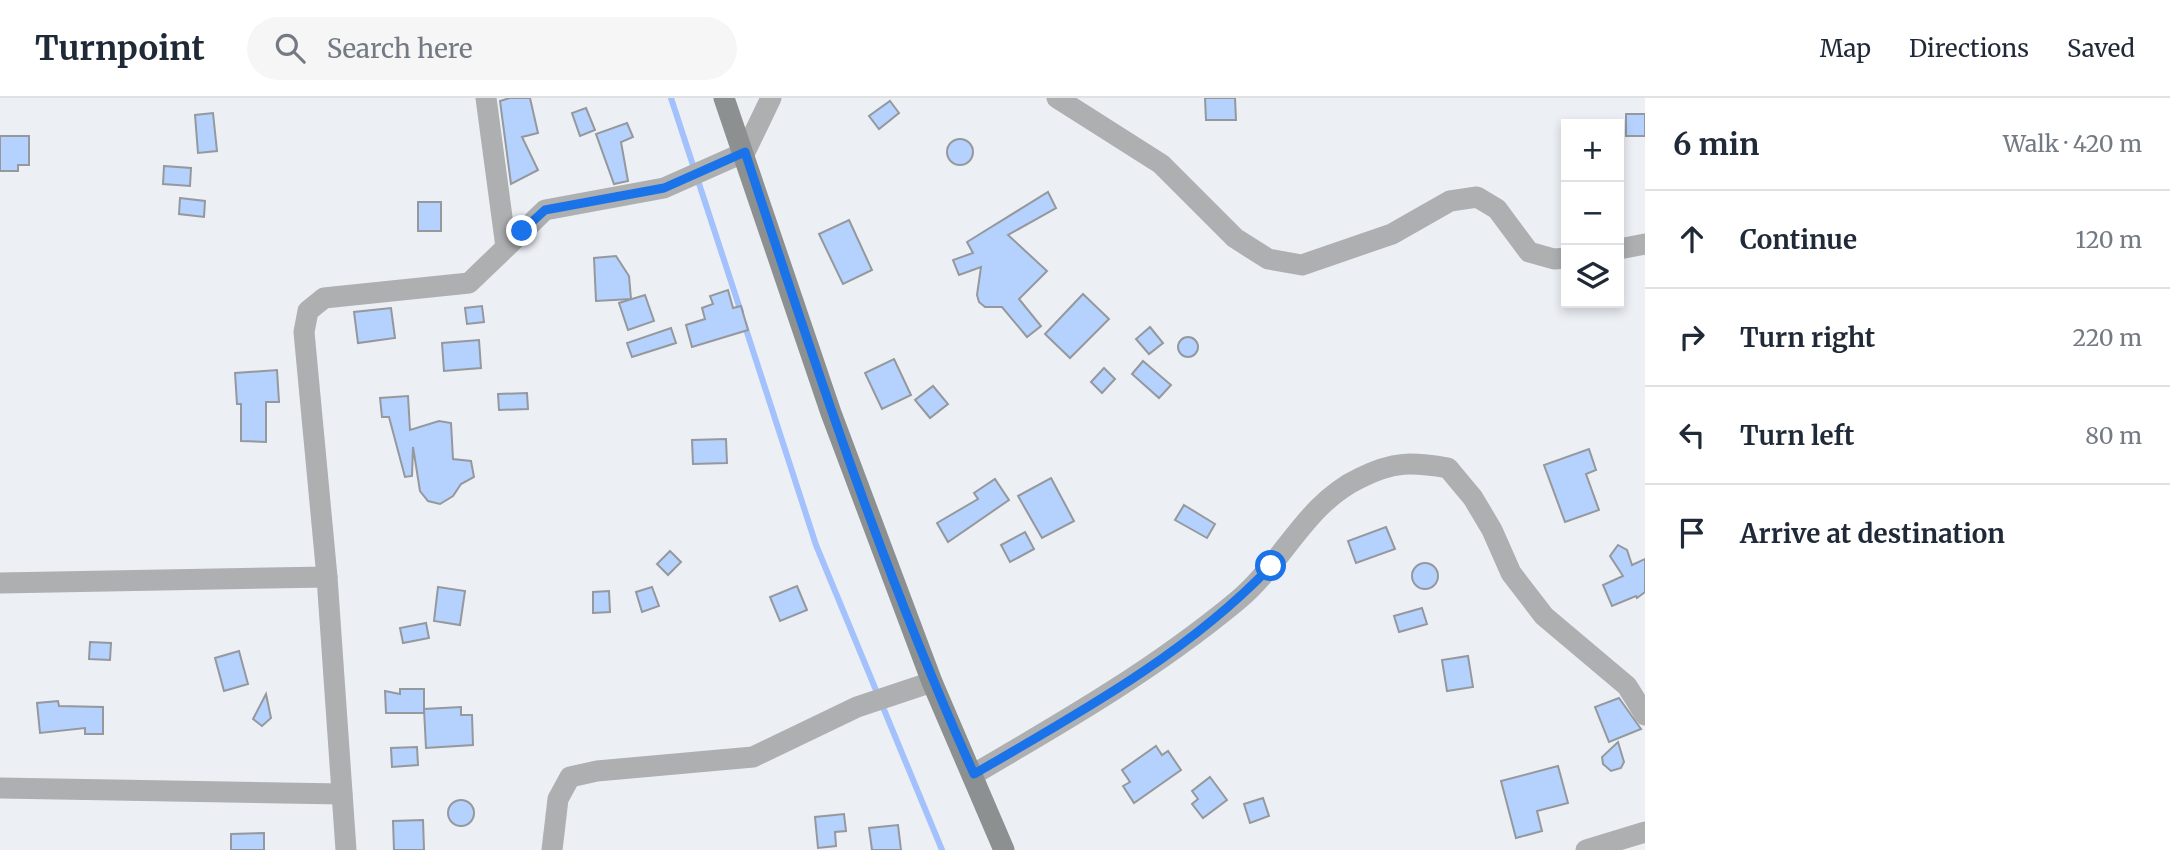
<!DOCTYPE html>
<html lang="en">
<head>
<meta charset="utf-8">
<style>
	:root { --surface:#fff; --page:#f6f6f7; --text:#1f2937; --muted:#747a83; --line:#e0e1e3 }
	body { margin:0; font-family:Merriweather,serif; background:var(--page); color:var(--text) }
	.controls { position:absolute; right:21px; top:21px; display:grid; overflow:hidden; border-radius:0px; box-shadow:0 4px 10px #0003 }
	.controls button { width:63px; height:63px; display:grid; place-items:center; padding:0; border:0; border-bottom:2px solid var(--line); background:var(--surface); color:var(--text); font:35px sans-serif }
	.stop { position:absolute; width:21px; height:21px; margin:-16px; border:5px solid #1a73e8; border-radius:50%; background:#fff }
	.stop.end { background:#1a73e8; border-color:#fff; box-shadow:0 2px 7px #0008 }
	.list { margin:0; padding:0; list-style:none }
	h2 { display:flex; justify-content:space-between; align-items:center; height:91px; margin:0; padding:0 28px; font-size:30px }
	h2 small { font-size:23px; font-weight:400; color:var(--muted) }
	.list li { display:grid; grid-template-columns:46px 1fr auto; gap:21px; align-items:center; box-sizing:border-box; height:98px; padding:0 28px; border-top:2px solid var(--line) }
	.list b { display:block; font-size:26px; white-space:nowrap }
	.list em { font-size:23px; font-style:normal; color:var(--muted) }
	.icon { flex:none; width:38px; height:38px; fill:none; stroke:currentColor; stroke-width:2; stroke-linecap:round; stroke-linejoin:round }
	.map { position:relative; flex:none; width:1645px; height:752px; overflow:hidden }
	header { display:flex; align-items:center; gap:42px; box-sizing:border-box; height:98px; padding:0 35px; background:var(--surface); border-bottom:2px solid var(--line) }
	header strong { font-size:33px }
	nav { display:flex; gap:38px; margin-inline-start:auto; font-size:24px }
	.search { width:490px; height:63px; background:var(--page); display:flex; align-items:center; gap:18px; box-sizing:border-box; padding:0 24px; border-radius:38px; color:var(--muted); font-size:26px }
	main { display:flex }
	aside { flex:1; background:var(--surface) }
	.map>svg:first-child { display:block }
</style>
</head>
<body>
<header>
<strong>Turnpoint</strong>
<div class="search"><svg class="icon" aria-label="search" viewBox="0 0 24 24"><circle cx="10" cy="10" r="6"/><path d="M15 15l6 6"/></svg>Search here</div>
<nav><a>Map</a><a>Directions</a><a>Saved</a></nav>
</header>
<main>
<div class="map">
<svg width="1645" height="752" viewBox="0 0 1645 752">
	<rect width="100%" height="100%" fill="#eceff4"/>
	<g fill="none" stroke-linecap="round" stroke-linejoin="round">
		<g stroke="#a3c1fd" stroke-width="6">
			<polyline points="671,0 741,214"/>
			<polyline points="744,225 816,447 942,752"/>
		</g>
	</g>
	<g fill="#b4d2fd" stroke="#95989c" stroke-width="2">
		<polygon points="510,0 530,0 538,35 522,39 538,72 511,86 500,3"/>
		<polygon points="1205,0 1235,0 1236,22 1206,22"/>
		<polygon points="890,3 899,15 879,31 869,18"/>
		<polygon points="586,10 595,32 580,38 572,15"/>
		<polygon points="213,15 217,53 198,55 195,17"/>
		<rect x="1626" y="16" width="19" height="22"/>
		<polygon points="627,25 633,39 621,44 628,83 614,86 596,36"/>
		<polygon points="0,38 29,38 29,67 18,67 18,73 0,73"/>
		<circle cx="960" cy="54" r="13"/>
		<polygon points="164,68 191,70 190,88 163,86"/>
		<polygon points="1048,94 1056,110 1008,137 1047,173 1019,201 1041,228 1027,239 1002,209 985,209 979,204 977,197 981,169 959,177 953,162 973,155 967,144"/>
		<polygon points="180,100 205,103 204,119 179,116"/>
		<rect x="418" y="104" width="23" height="29"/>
		<polygon points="849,122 872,172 843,186 819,136"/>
		<polygon points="616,158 629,178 631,201 596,203 594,160"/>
		<polygon points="728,192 733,210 741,208 748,232 692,249 686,227 705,221 702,210 713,206 710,198"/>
		<polygon points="1083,196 1109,221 1070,260 1045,236"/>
		<polygon points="645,197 654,223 628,232 619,205"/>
		<polygon points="482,208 484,224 467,226 465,210"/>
		<polygon points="391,210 395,240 358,245 354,214"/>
		<polygon points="1150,229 1163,245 1149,256 1136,241"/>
		<polygon points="671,230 676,245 632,259 627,245"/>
		<circle cx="1188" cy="249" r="10"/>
		<polygon points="479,242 481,270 444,273 442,245"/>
		<polygon points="894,261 911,297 882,311 865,275"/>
		<polygon points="1143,263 1171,287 1159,300 1132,276"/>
		<polygon points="1104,270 1115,281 1102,295 1091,284"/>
		<polygon points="277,272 279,304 266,304 266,344 241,343 241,306 237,306 235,275"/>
		<polygon points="933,288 948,306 930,320 915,302"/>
		<polygon points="527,295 528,311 499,312 498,296"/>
		<polygon points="408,298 410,332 439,323 451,325 453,361 471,363 474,379 461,386 453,398 440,406 428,403 420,393 413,349 412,378 405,379 389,319 382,319 380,300"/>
		<polygon points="726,341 727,365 693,366 692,342"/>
		<polygon points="1589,351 1596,372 1586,376 1599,412 1565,424 1544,367"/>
		<polygon points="1051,380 1074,423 1042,440 1018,398"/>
		<polygon points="995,381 1009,402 948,444 937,425 978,401 974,395"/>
		<polygon points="1184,407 1215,426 1207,440 1175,422"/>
		<polygon points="1386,429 1395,451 1356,465 1348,443"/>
		<polygon points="1025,434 1034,451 1010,464 1001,447"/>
		<polygon points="1618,447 1627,452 1632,467 1645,461 1645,494 1637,500 1636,498 1612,508 1603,487 1623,478 1610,458"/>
		<polygon points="670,453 681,464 668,477 657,466"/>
		<circle cx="1425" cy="478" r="13"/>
		<polygon points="797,488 807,512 780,523 770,499"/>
		<polygon points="438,489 465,493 460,527 434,523"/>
		<polygon points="652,489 659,508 642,514 636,494"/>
		<polygon points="609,493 610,514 593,515 593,494"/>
		<polygon points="1422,510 1427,526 1399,534 1394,518"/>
		<polygon points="426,525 429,540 403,545 400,530"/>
		<polygon points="90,544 111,545 110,562 89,561"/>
		<polygon points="239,553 248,586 224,593 215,560"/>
		<polygon points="1468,558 1473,589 1447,593 1442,562"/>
		<polygon points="400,591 424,591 424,615 386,615 385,593 400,596"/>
		<polygon points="266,596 271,620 262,628 253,621"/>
		<polygon points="1619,600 1641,631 1609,644 1595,609"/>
		<polygon points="58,603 59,608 103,609 103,636 85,636 85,630 40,635 37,605"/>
		<polygon points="461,609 461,617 472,617 473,647 426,650 424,611"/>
		<polygon points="1618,644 1624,664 1621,670 1611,673 1603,666 1602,659"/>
		<polygon points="1156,648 1162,657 1168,653 1181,672 1134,705 1123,688 1130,684 1122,672"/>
		<polygon points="417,649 418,667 392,669 391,650"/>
		<polygon points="1558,668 1568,705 1537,713 1542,733 1516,740 1501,683"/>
		<polygon points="1210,679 1227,702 1203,720 1192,706 1198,701 1192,693"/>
		<polygon points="1263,700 1269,718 1250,725 1244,706"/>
		<circle cx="461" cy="715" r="13"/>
		<polygon points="844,716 846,733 835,734 836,748 818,750 815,719"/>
		<polygon points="423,722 424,752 394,752 393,723"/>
		<polygon points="898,727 901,752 872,752 869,730"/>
		<polygon points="264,735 264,752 231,752 231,736"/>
	</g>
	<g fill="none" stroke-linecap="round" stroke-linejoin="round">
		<g stroke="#adafb0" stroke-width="21">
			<polyline points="486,0 506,149"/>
			<polyline points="1057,0 1161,66 1235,140 1268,161 1302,167 1392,136 1450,103 1477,99 1497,111 1529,154 1554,161 1566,160"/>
			<polyline points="1619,151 1645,146"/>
			<polyline points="0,485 327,479"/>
			<path d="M974,676C1065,623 1155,571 1237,503C1283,465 1305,406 1360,380C1394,363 1412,364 1448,370L1473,400L1492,432L1511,475L1544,518L1627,588L1645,617"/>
			<polyline points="0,690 342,696"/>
			<polyline points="346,752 327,479 304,234 308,213 324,200 469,185 545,112 664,90 745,54 771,0"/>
			<polyline points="552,752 558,701 570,679 597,673 753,659 857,609 932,584"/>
			<polyline points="1586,752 1645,734"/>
		</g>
		<polyline stroke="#8c9091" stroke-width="21" points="724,0 831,315 932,584 1004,752"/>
	</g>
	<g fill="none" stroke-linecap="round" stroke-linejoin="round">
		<path stroke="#1a73e8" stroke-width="9" d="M522,133L545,112L664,90L745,54C814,264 883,475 974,676C1079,615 1187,556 1271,468"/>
	</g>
</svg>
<div class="controls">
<button>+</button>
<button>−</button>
<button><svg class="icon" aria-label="layers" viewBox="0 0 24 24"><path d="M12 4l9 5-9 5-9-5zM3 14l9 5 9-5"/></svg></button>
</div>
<div class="stop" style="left:1271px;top:468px"></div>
<div class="stop end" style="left:522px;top:133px"></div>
</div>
<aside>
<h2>6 min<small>Walk · 420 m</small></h2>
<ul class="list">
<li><svg class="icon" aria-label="ahead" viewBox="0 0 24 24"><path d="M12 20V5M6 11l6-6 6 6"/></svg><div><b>Continue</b></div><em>120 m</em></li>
<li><svg class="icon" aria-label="right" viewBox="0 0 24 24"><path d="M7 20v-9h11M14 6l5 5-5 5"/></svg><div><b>Turn right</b></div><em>220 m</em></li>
<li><svg class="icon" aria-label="left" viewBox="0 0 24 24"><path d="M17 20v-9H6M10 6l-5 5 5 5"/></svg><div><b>Turn left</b></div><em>80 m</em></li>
<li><svg class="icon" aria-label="arrive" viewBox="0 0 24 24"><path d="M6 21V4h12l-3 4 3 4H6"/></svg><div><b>Arrive at destination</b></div></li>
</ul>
</aside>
</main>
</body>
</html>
